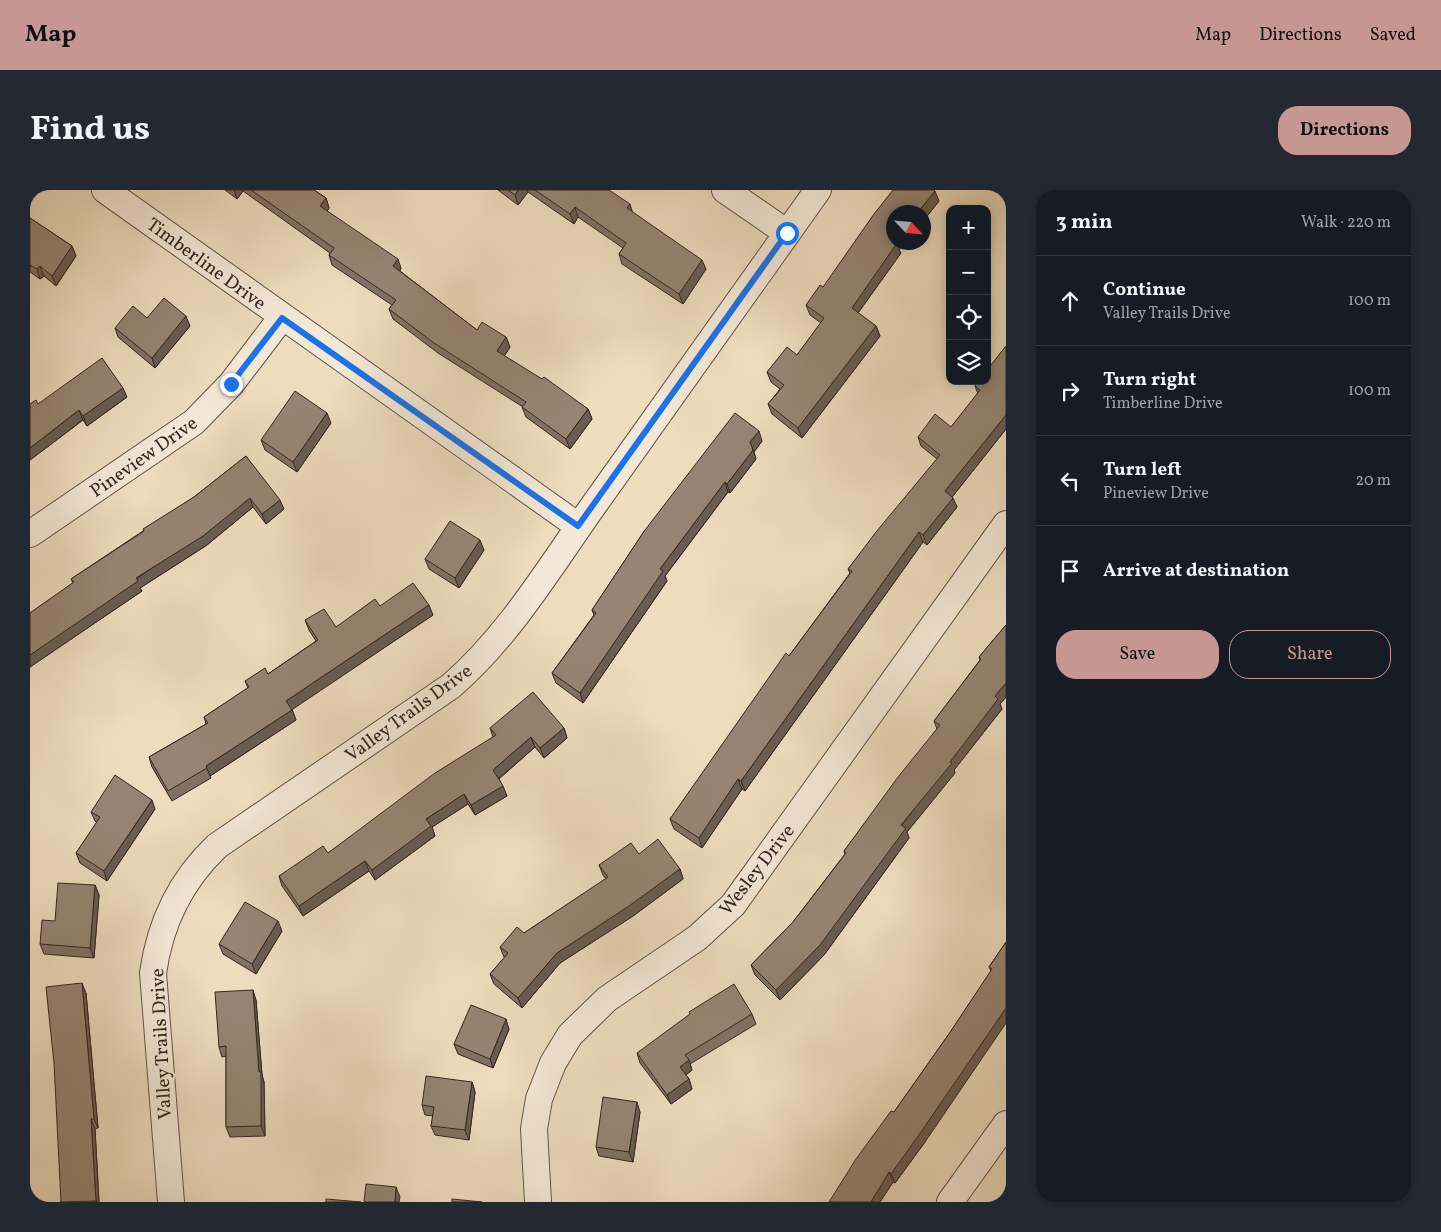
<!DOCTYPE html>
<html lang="en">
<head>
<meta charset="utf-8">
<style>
	:root { --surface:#171b24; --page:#242831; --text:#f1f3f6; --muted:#9ea1a6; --line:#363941; --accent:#c59692 }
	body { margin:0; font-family:Vollkorn,serif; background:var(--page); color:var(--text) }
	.controls { position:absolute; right:15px; top:15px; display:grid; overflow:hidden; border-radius:10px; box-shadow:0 2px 12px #0003 }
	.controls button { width:45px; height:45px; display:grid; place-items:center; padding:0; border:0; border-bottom:1px solid var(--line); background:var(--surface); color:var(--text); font:25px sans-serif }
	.compass { position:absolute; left:856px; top:15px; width:45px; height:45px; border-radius:50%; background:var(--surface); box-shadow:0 2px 12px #0003; rotate:116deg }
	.stop { position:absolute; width:15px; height:15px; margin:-11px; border:4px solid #1a73e8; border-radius:50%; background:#fff }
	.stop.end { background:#1a73e8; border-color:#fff; box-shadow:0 1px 5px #0008 }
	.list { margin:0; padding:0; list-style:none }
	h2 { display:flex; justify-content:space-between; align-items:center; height:65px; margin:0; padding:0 20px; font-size:21px }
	h2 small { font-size:16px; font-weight:400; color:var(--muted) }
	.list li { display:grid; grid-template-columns:32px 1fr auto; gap:15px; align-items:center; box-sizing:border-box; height:90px; padding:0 20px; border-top:1px solid var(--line) }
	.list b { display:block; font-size:19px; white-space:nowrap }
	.list p { margin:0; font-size:16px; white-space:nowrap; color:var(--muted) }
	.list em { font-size:16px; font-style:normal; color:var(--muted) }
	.actions { display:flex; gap:10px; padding:15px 20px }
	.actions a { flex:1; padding:11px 0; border:1px solid var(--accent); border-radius:20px; text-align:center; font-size:18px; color:var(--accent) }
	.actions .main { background:var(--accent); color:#111 }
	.icon { flex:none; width:28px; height:28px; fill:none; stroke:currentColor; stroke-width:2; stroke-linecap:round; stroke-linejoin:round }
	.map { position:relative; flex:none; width:976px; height:1012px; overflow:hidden; border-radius:20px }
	header { display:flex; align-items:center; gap:30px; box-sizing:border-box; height:70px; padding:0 25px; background:var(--accent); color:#111 }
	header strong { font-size:24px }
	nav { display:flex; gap:28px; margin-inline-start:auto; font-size:18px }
	.intro { display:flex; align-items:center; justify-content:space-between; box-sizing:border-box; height:120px; padding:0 30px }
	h1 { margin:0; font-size:35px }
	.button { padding:12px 22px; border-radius:20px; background:var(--accent); color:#111; font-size:18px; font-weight:700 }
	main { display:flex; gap:30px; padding:0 30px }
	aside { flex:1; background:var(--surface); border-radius:20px; box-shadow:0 2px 12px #0003 }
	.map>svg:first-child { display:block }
</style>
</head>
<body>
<header>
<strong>Map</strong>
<nav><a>Map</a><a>Directions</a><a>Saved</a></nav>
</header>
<div class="intro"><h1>Find us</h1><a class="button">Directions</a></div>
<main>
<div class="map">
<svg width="976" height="1012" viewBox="0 0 976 1012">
	<rect width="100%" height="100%" fill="#eddcbe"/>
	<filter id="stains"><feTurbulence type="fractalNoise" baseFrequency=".004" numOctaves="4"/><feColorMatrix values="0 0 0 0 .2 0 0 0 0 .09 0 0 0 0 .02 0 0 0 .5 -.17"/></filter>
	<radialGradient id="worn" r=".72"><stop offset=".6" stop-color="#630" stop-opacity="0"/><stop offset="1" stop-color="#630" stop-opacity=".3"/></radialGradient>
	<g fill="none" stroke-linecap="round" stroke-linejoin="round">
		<g stroke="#635448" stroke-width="28">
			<g id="street">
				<polyline points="75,0 548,336"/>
				<polyline points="695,0 757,43"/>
				<polyline points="0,344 164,232 201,194 252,127"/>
				<path d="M141,1012L123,783C130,733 150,691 187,656L421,496C480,445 521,375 566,312C640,208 714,104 788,0"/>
				<polyline points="508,1012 504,939 509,909 523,873 540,845 577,809 667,748 703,715 976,334"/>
				<polyline points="920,1012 976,934"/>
			</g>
		</g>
		<use href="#street" stroke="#f3e8d5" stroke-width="26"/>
	</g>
	<g fill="#807262" stroke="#352620">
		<polygon points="195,0 284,0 296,8 299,18 297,21 371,78 370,81 447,140 476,147 480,157 474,166 558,219 562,229 540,259 496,227 492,217 493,217 408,163 363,129 359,119 362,115 302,75 299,65 300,63 213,1 207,9"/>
		<polygon points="468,0 579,0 602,22 676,79 653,114 592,74 589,64 593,58 548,27 544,34 498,2 488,15"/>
		<polygon points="909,11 894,30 894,22 869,60 871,63 828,123 846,136 850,146 772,248 742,224 738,214 750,199 741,192 737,182 767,165 791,133 780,125 776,115 793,97"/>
		<polygon points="0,28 42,56 46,66 26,96 14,86 10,89 0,82"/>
		<polygon points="117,128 160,136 125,178 88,147 85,138"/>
		<polygon points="976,156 976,239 922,307 927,317 897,355 893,352 715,601 712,599 672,658 644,639 640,629 759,466 820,383 818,379 907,269 891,256 888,247 921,237 948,204 945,196"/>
		<polygon points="97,207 57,236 53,230 0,270 0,214"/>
		<polygon points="301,233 267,282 235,260 231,250"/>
		<polygon points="732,251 724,262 726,269 700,303 698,302 635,386 637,391 553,513 526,493 522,483 564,425 562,420 615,340"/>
		<polygon points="216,266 254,319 236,334 223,317 177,355 110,398 112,401 0,477 0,423 43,393 41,389 164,307"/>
		<polygon points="454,360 429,398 399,379 395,369"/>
		<polygon points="350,416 403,425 262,519 266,530 180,586 181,588 142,611 122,577 119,567 176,534 174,527 218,498 215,491 238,484 286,451 279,440 275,430 306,437"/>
		<polygon points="976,435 976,507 970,514 972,519 924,580 925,583 877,642 879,648 794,765 750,810 725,785 721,775 763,732 815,664 814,661 907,539 904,531 950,470 949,467"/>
		<polygon points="460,538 534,538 537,548 514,568 505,557 469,589 477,606 445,625 438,614 402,637 405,646 345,690 339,681 273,726 252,696 249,686 298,663 463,547"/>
		<polygon points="125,619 77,691 50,673 46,663 67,633 65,631 61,622"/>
		<polygon points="609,664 650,679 653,689 603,726 530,773 492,818 464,794 460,784 475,767 474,767 470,757 494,743 576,689 573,685 569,675"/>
		<polygon points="65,695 69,705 64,768 14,764 10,754 25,731"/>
		<polygon points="252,741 226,784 193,764 189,754"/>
		<polygon points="976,752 895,952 865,993 863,992 850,1012 864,922 921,841 961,781 959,777"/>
		<polygon points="56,803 68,938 65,939 69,1012 31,1012"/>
		<polygon points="226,810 232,885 234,892 235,946 200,947 196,937 196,866 192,867 189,857"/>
		<polygon points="722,824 726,834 660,874 662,880 656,885 659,889 662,899 641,914 610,873 607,863"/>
		<polygon points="479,839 463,878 428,864 424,854"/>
		<polygon points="442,892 445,902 439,950 405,945 401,936 403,926 395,925 392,915"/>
		<polygon points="610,922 603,972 569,966 566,957"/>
	</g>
	<g fill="#685d50" stroke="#352620">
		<polygon points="204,0 212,0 213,1 207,9"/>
		<polygon points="488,0 497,0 498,2 488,15 485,5"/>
		<polygon points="905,1 909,11 894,30 894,22 888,22"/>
		<polygon points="296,8 299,18 294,26 290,16"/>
		<polygon points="600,14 603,24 597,18"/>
		<polygon points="545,17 548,27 544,34 540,24"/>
		<polygon points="865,52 875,52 869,60 871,63 825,127 822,118"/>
		<polygon points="42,56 46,66 26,96 22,86"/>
		<polygon points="368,69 371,78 366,86 363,76"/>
		<polygon points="672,70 676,79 653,114 649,104"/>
		<polygon points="10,76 14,86 10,89 7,79"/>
		<polygon points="156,126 160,136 125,178 122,168"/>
		<polygon points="846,136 850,146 772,248 768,238"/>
		<polygon points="476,147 480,157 471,171 467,161"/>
		<polygon points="93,198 97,207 57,236 53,226"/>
		<polygon points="558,219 562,229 540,259 536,249"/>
		<polygon points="49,220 53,230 0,270 0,258"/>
		<polygon points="297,223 301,233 267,282 263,272"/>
		<polygon points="976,225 976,239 919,311 915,301"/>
		<polygon points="729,241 732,251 724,262 720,252"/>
		<polygon points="723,260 726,269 700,303 697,294"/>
		<polygon points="695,292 698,302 635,386 637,391 553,513 550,503 630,379"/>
		<polygon points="220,308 223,317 177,355 110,398 112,401 0,477 0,465"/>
		<polygon points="923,308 927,317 897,355 893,345"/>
		<polygon points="250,310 254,319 236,334 232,324"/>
		<polygon points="889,342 893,352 715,601 711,591"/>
		<polygon points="450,350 454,360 429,398 425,388"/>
		<polygon points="399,415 403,425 260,521 256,511"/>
		<polygon points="976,493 976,507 970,514 972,519 924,580 925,583 877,642 879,648 794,765 750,810 746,800 920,572 965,506"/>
		<polygon points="262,520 266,530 180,586 176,576"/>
		<polygon points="534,538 537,548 514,568 510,558"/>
		<polygon points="501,547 505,557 467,590 463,580"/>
		<polygon points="708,589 712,599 672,658 669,648"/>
		<polygon points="473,596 477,606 445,625 441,615"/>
		<polygon points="434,604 438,614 402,637 405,646 345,690 342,680 396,629"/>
		<polygon points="122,610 125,619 77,691 74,681"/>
		<polygon points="335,671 339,681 273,726 269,716"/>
		<polygon points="650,679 653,689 603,726 530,773 492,818 488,808 527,763"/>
		<polygon points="65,695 69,705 64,768 60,758"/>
		<polygon points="248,731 252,741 226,784 222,774"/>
		<polygon points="52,793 56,803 68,938 64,929"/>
		<polygon points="223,800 226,810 232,885 234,892 235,946 231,936 229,882"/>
		<polygon points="976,818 976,833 895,952 865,993 861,984"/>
		<polygon points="476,829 479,839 463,878 460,869"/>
		<polygon points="659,870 662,880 654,886 650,877"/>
		<polygon points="659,889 662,899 641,914 637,905"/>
		<polygon points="442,892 445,902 439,950 435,940"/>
		<polygon points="607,912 610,922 603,972 599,962"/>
		<polygon points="61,929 65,939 69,1012 67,1012 66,1011"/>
		<polygon points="859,982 863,992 850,1012 841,1012"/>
		<polygon points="366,997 370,1007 369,1012 365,1012"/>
	</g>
	<g fill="#958572" stroke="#352620">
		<polygon points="221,0 284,0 296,8 290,16 368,69 363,76 447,140 452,132 476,147 467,161 512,189 514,187 558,219 536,249 492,217 496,212 404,153 359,119 366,110 299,65 304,58"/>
		<polygon points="478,0 488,0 485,5"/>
		<polygon points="505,0 579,0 600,14 597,18 672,70 649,104 589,64 596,53 545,17 540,24"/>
		<polygon points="863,0 904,0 905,1 888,22 864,22 864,52 867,53 822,118 846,136 768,238 738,214 754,195 737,182 757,157 767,165 794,128 776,115 790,95 793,97 844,24"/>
		<polygon points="0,28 42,56 22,86 10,76 7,79 0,75"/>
		<polygon points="134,108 156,126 122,168 85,138 103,116 117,128"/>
		<polygon points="976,156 976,225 915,301 923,308 893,345 889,342 711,591 708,589 669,648 640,629 756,463 759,466 822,381 818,379 846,342 910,265 888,247 905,224 921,237 950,200 945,196 949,191 957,191 957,180"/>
		<polygon points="72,168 93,198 53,226 49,220 0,258 0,214 6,210 8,214"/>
		<polygon points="265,201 297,223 263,272 231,250"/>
		<polygon points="705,223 729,241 720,252 723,260 697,294 695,292 630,379 633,381 550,503 522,483 566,423 562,420 615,340"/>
		<polygon points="216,266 250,310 232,324 220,308 173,346 106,388 108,391 0,465 0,423 44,392 41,389 114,341 113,339 164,307"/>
		<polygon points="420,331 450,350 425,388 395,369"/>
		<polygon points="383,393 399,415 256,511 262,520 176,576 177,578 138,601 119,567 178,533 174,527 219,497 215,491 235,478 238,484 288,450 275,430 294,419 306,437 345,409 350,416"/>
		<polygon points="976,435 976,493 965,506 968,509 920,572 922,573 871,635 876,638 790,755 746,800 721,775 763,732 816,663 814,661 868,587 910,535 904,531 951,469 949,467"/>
		<polygon points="503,502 534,538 510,558 501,547 463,580 473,596 441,615 434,604 396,629 401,636 342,680 335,671 269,716 249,686 293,656 298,663 405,583 466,545 460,538"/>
		<polygon points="85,585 122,610 74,681 46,663 70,627 61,622"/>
		<polygon points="628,649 650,679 599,716 527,763 488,808 460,784 478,763 470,757 487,737 494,743 578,687 569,675 601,653 609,664"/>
		<polygon points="28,693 65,695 60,758 10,754 12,730 25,731"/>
		<polygon points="215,712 248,731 222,774 189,754"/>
		<polygon points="976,752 976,818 891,942 861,984 859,982 841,1012 799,1012 826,969 861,921 864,922 921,841 962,779 959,777"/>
		<polygon points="52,793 64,929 61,929 66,1011 31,1012 24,873 16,797"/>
		<polygon points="704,794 722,824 655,865 659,870 650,877 659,889 637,905 607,863 660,824 659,822"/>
		<polygon points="223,800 229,882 231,882 231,936 196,937 196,856 189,857 185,802"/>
		<polygon points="441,815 476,829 460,869 424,854"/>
		<polygon points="396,886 442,892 435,940 401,936 404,917 392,915"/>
		<polygon points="573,907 607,912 599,962 566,957"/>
		<polygon points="336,994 366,997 365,1012 334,1012"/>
		<polygon points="296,1009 331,1012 296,1012"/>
		<polygon points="422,1009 452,1012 422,1012"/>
	</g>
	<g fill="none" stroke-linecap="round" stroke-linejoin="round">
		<polyline stroke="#1a73e8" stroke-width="6" points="201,194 252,128 548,336 757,43"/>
	</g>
	<g text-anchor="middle" stroke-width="4" stroke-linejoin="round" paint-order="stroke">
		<g font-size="19" fill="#352620" stroke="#f3e8d5">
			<text transform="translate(177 73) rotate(36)" y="7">Timberline Drive</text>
			<text transform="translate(113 266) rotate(-35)" y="7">Pineview Drive</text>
			<text transform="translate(378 522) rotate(-36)" y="7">Valley Trails Drive</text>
			<text transform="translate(726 679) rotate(-52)" y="7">Wesley Drive</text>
			<text transform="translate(130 854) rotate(-93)" y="7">Valley Trails Drive</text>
		</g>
	</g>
	<rect width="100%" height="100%" filter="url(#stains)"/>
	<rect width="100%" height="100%" fill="url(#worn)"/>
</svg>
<div class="controls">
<button>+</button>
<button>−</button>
<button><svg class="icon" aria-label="locate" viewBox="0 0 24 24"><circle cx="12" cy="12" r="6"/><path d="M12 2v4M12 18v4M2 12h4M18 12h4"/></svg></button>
<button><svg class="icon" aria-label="layers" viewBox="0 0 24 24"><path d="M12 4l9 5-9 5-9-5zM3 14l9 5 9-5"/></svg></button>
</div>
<svg class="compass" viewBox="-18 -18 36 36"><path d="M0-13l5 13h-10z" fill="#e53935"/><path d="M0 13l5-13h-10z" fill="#9ea1a6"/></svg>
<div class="stop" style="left:757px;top:43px"></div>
<div class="stop end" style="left:201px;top:194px"></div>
</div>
<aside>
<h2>3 min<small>Walk · 220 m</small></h2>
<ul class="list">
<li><svg class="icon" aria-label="ahead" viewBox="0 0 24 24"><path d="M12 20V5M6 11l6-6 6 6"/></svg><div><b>Continue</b><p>Valley Trails Drive</p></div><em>100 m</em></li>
<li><svg class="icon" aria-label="right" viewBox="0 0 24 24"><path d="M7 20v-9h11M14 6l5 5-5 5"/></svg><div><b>Turn right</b><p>Timberline Drive</p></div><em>100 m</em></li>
<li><svg class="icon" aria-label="left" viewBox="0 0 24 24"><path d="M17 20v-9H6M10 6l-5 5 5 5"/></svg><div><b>Turn left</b><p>Pineview Drive</p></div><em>20 m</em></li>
<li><svg class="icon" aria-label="arrive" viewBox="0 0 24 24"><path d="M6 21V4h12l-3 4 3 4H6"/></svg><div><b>Arrive at destination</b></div></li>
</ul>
<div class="actions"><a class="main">Save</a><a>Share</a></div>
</aside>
</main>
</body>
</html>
